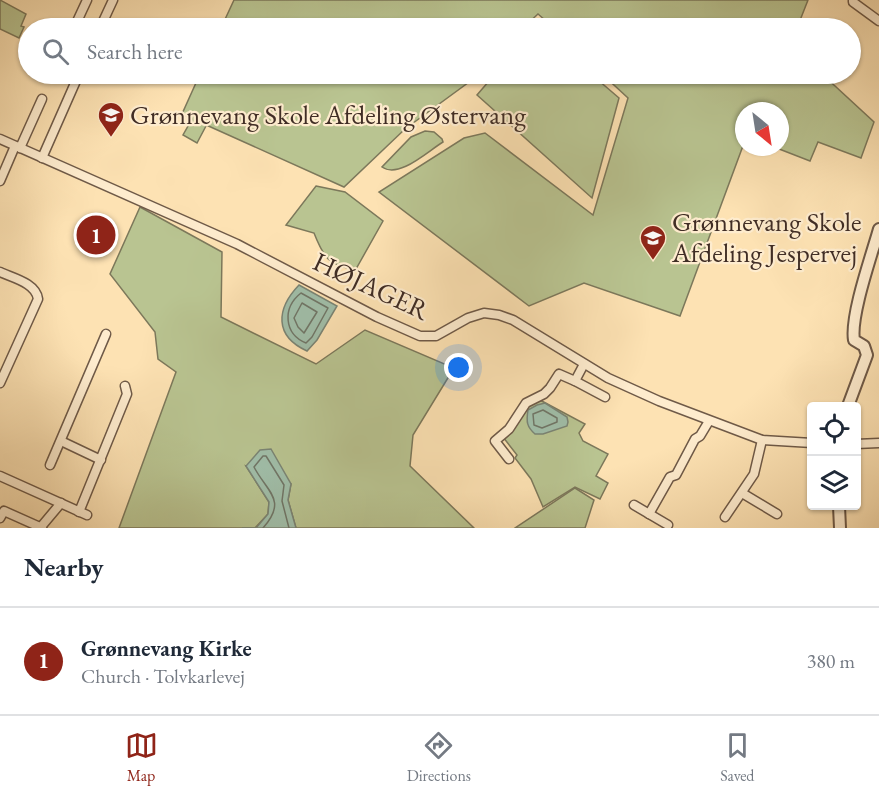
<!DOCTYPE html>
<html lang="en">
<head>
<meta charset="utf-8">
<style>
	:root { --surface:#fff; --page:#f2f2f3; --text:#1f2937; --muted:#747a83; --line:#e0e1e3; --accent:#8f2418 }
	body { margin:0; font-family:"EB Garamond",serif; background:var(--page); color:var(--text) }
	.controls { position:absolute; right:18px; bottom:18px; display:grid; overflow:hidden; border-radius:6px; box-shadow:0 2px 4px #0004 }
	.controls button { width:54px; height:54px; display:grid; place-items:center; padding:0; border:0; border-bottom:2px solid var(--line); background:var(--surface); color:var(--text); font:30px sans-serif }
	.compass { position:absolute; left:735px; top:102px; width:54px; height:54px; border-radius:50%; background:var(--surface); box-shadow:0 2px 4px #0004; rotate:150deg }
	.you { position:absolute; left:459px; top:368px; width:21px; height:21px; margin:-15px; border:4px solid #fff; border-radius:50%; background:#1a73e8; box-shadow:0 0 0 9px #1a73e833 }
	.badge { display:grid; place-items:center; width:39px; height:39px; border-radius:50%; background:var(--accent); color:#fff; font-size:20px; font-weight:700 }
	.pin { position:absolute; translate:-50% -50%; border:3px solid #fff; box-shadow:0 2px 6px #0006 }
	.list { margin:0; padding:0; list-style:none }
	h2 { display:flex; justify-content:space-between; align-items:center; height:78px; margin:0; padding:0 24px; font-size:26px }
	h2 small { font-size:20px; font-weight:400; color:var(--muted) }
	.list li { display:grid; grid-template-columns:39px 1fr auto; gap:18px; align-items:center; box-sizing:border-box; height:108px; padding:0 24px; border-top:2px solid var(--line) }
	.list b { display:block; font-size:22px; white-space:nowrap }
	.list p { margin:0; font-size:20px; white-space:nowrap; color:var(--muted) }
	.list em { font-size:20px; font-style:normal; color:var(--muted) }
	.icon { flex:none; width:33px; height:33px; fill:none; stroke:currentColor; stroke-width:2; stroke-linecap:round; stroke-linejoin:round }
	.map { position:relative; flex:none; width:879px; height:528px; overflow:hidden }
	.search { position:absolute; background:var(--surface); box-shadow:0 2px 4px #0004; left:18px; right:18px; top:18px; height:66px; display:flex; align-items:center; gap:15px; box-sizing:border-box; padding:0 21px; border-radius:33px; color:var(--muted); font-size:22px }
	.sheet { height:186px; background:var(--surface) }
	nav { display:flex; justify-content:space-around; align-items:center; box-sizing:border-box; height:84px; border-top:2px solid var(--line); background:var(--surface); font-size:16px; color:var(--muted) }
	nav a { display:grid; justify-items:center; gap:3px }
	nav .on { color:var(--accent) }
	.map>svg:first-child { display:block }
</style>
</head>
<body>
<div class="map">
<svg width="879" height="528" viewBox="0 0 879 528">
	<rect width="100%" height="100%" fill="#fde2b3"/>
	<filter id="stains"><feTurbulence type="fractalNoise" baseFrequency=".00333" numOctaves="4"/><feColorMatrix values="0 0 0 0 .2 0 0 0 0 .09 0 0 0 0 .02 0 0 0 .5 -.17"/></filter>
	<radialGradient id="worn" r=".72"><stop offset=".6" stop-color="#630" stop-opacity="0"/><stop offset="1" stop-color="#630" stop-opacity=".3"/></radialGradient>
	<g fill="#b9c491" stroke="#7c785b" stroke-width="1.5">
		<polygon points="0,0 26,14 21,26 24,27 19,38 0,29"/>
		<polygon points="234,0 808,0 797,28 554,28 538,14 523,28 221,28"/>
		<polygon points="200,74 480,74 405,129 344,187 204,124 206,126 197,143 183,135 192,119 182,114"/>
		<polygon points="495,74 591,74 619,98 592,198 477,95"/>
		<polygon points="602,74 822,74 874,122 861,158 818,142 810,161 774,147 780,147 780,111 744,111 744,143 680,316 584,283 529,306 379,192 464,138 485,133 593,215 628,98"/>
		<path d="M425,131L434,132L442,139L443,142C428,151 399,179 382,167L411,137Z"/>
		<path d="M316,186L345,192L383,221L356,269C329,267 323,256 314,233L286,225Z"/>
		<polygon points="140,207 222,252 221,317 316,364 365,330 454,368 413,435 410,466 474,528 296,528 288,500 291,484 246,466 269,502 268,514 255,528 119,528 176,372 158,359 155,332 110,274"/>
		<polygon points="538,399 585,424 579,433 583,441 608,454 596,476 608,483 600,499 575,487 543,507 531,479 515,458 517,455 503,437 528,404"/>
		<polygon points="575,488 594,500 585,528 515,528"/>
	</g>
	<g fill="#a0bea9" stroke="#7a8474" stroke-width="1.5">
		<path d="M299,285L337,306L317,340L307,351C274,336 276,309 299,285Z"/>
		<path d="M545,403L567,417L568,422L567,426L543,434H535C527,427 526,422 528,410L537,405Z"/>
		<polygon points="271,449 291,484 288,500 296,528 242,528 256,528 268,514 269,502 246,466 260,450"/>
	</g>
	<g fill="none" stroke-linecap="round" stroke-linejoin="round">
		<g stroke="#707667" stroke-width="1.5">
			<path d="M301,293L328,308L312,337L306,343C284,334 282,308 301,293Z"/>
			<polygon points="302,303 317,312 304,333 298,327 294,318"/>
			<polygon points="543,410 557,418 557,422 542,428 534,425 533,414"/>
			<path d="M263,528C288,500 267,492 254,467L263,456H266L284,485L282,501L289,528"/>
		</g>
		<g stroke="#6f5a48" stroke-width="11">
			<g id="minor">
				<polyline points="853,0 853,2 879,21"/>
				<polyline points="74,28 87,0"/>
				<polyline points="100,28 113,0"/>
				<polyline points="0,139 237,244 377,317 420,336 436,336 468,318 484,313 499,315 513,320 608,378 659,401 762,440 812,443"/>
				<polyline points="20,148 42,99"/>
				<polyline points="42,158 79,74"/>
				<polyline points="0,181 15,146"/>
				<path d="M0,272C13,278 36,283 38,299L0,383"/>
				<polyline points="584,364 575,381 605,397"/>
				<polyline points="61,441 101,460"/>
				<polyline points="856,444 879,443"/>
				<polyline points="509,459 495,441 509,429 526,403 544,394 550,388 559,374 575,381"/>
				<polyline points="50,465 106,334"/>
				<polyline points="0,476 87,515"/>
				<polyline points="742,493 777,514"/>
				<polyline points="634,505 668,525"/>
				<polyline points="79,512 127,394 125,386"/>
				<polyline points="649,514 670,477 676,475 695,439 700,436 709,421"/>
				<polyline points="725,517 754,474 762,440"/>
				<polyline points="0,518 4,511 42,528"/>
				<polyline points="40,528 61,503"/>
			</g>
		</g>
		<g stroke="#6f5a48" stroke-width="14">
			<g id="tertiary">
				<path d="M848,406L867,355L864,346L854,340C850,316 872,254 879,229"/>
				<polyline points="839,506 840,528"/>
			</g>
		</g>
		<use href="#minor" stroke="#feecce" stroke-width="8"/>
		<use href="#tertiary" stroke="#feecce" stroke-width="10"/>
	</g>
	<defs>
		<g id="school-pin" transform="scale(1.35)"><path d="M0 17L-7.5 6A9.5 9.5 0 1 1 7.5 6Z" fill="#8f2418" stroke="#feecce"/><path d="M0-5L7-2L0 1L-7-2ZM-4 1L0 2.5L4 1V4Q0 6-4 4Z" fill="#fff"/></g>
	</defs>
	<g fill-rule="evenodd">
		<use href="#school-pin" x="111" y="115"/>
		<use href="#school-pin" x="653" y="238"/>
	</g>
	<g text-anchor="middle" stroke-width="4.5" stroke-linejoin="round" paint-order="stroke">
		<g font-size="27" fill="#402d25" stroke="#feecce" text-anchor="start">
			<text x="130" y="124">Grønnevang Skole Afdeling Østervang</text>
			<text x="672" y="231">Grønnevang Skole<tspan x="672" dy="31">Afdeling Jespervej</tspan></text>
		</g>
		<g font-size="27" fill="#402d25" stroke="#feecce">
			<text transform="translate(371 286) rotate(25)" y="9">HØJAGER</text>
		</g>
	</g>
	<rect width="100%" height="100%" filter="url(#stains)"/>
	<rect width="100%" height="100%" fill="url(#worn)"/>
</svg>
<div class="controls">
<button><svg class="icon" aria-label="locate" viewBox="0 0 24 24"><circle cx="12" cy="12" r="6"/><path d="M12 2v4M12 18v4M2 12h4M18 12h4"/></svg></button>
<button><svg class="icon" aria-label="layers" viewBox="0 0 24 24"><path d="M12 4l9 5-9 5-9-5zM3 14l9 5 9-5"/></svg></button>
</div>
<svg class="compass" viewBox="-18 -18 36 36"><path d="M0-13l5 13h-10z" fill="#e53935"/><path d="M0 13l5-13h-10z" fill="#747a83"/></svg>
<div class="you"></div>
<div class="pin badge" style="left:96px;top:235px">1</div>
<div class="search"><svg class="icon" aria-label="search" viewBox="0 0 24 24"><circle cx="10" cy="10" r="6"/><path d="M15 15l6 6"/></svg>Search here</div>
</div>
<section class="sheet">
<h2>Nearby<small></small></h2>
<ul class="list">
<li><span class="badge">1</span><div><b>Grønnevang Kirke</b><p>Church · Tolvkarlevej</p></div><em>380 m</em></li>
</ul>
</section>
<nav>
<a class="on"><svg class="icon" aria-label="map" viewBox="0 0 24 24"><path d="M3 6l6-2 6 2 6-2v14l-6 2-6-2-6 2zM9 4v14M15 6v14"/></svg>Map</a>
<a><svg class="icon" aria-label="directions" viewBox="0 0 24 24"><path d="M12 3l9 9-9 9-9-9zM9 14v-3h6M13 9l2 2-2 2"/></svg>Directions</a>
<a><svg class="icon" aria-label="saved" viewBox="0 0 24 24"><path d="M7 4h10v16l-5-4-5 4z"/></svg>Saved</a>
</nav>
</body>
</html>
